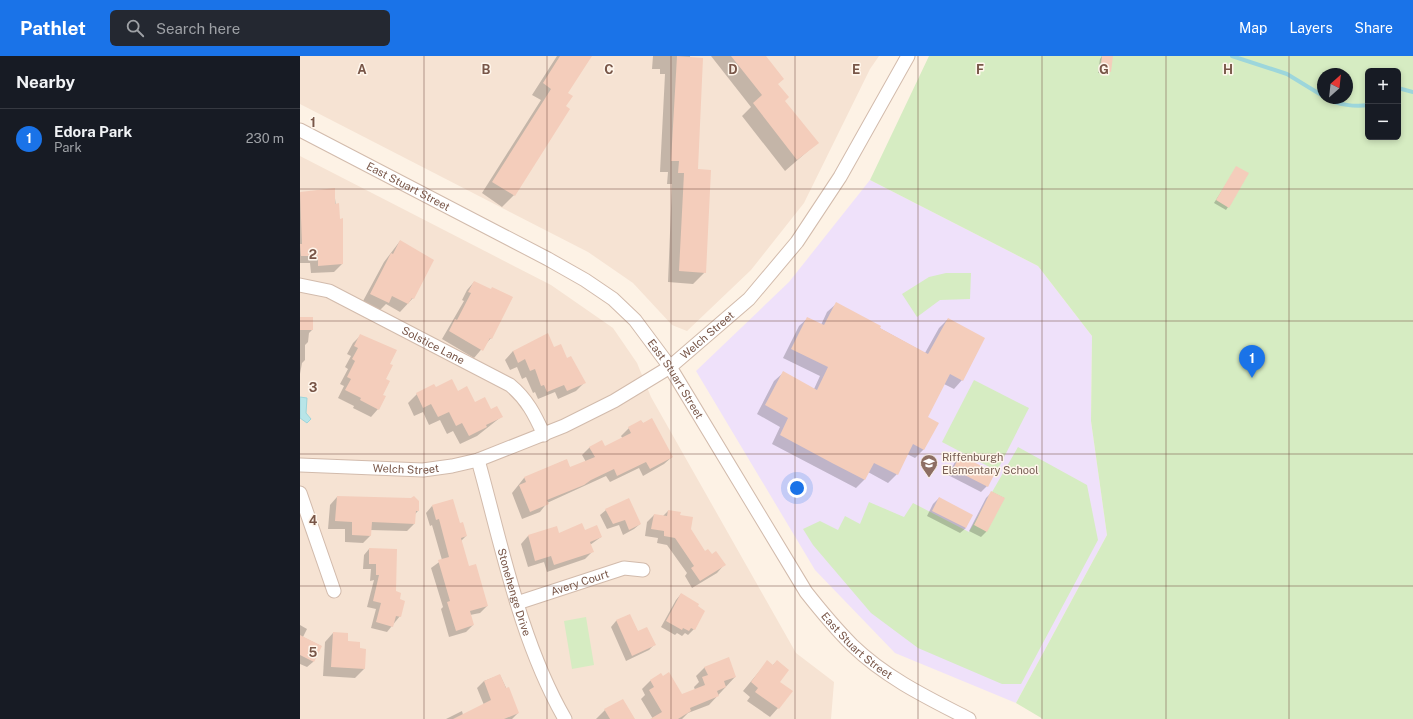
<!DOCTYPE html>
<html lang="en">
<head>
<meta charset="utf-8">
<style>
	:root { --surface:#171b24; --page:#242831; --text:#f1f3f6; --muted:#9ea1a6; --line:#363941; --accent:#1a73e8 }
	body { margin:0; font-family:"Public Sans",sans-serif; background:var(--page); color:var(--text) }
	.controls { position:absolute; right:12px; top:12px; display:grid; overflow:hidden; border-radius:6px; box-shadow:0 2px 6px #0003 }
	.controls button { width:36px; height:36px; display:grid; place-items:center; padding:0; border:0; border-bottom:1px solid var(--line); background:var(--surface); color:var(--text); font:20px sans-serif }
	.compass { position:absolute; left:1017px; top:12px; width:36px; height:36px; border-radius:50%; background:var(--surface); box-shadow:0 2px 6px #0003; rotate:27deg }
	.you { position:absolute; left:497px; top:432px; width:14px; height:14px; margin:-10px; border:3px solid #fff; border-radius:50%; background:#1a73e8; box-shadow:0 0 0 6px #1a73e833 }
	.badge { display:grid; place-items:center; width:26px; height:26px; border-radius:50%; background:var(--accent); color:#fff; font-size:13px; font-weight:700 }
	.pin { position:absolute; translate:-50% -33px; filter:drop-shadow(0 1px 2px #0008) }
	.pin::after { content:''; position:absolute; top:21px; width:14px; height:12px; background:inherit; clip-path:polygon(0 0,100% 0,50% 100%) }
	.list { margin:0; padding:0; list-style:none }
	h2 { display:flex; justify-content:space-between; align-items:center; height:52px; margin:0; padding:0 16px; font-size:17px }
	h2 small { font-size:13px; font-weight:400; color:var(--muted) }
	.list li { display:grid; grid-template-columns:26px 1fr auto; gap:12px; align-items:center; box-sizing:border-box; height:60px; padding:0 16px; border-top:1px solid var(--line) }
	.list b { display:block; font-size:15px; white-space:nowrap }
	.list p { margin:0; font-size:13px; white-space:nowrap; color:var(--muted) }
	.list em { font-size:13px; font-style:normal; color:var(--muted) }
	.icon { flex:none; width:22px; height:22px; fill:none; stroke:currentColor; stroke-width:2; stroke-linecap:round; stroke-linejoin:round }
	.map { position:relative; flex:none; width:1113px; height:663px; overflow:hidden }
	header { display:flex; align-items:center; gap:24px; box-sizing:border-box; height:56px; padding:0 20px; background:var(--accent); color:#fff }
	header strong { font-size:19px }
	nav { display:flex; gap:22px; margin-inline-start:auto; font-size:14px }
	.search { width:280px; height:36px; background:var(--page); display:flex; align-items:center; gap:10px; box-sizing:border-box; padding:0 14px; border-radius:6px; color:var(--muted); font-size:15px }
	main { display:flex }
	aside { flex:1; background:var(--surface) }
	.map>svg:first-child { display:block }
</style>
</head>
<body>
<header>
<strong>Pathlet</strong>
<div class="search"><svg class="icon" aria-label="search" viewBox="0 0 24 24"><circle cx="10" cy="10" r="6"/><path d="M15 15l6 6"/></svg>Search here</div>
<nav><a>Map</a><a>Layers</a><a>Share</a></nav>
</header>
<main>
<aside>
<h2>Nearby<small></small></h2>
<ul class="list">
<li><span class="badge">1</span><div><b>Edora Park</b><p>Park</p></div><em>230 m</em></li>
</ul>
</aside>
<div class="map">
<svg width="1113" height="663" viewBox="0 0 1113 663">
	<rect width="100%" height="100%" fill="#fdf2e5"/>
	<g fill="#f6e3d3">
		<polygon points="0,0 579,0 570,13 504,147 451,214 387,275 372,269 333,227 288,196 0,48"/>
		<polygon points="0,100 251,229 313,272 337,307 351,341 496,597 534,626 531,663 0,663"/>
	</g>
	<polygon fill="#efe1fa" points="570,124 738,210 792,280 791,365 807,479 716,647 595,597 515,514 396,315 489,226"/>
	<g fill="#d6ecc2" fill-rule="evenodd">
		<path d="M629,0H1113V663H743L716,647L807,479L791,365L792,280L738,210L570,124ZM1068,15H1098V81H1068ZM1023,18H1047V42H1023Z"/>
		<polygon points="646,217 671,217 670,243 640,244 617,261 602,238 629,221"/>
		<polygon points="674,324 729,352 697,415 642,386"/>
		<polygon points="718,391 787,429 798,484 721,628 702,628 618,592 571,557 513,489 503,473 520,465 538,474 545,460 560,468 569,446 604,461 613,447 669,476"/>
		<polygon points="286,561 294,609 272,613 264,565"/>
	</g>
	<polygon fill="#b8e5e8" stroke="#9dd6db" points="0,341 7,342 6,357 11,363 7,367 0,362"/>
	<g fill="#0003">
		<polygon points="257,0 291,0 267,37 214,139 202,151 182,137 241,44 232,39"/>
		<polygon points="353,0 390,0 405,216 393,228 368,226 372,128 367,128 368,116 360,116 365,18 360,18 360,13 352,13"/>
		<polygon points="411,0 465,0 484,45 517,87 485,115 442,60 451,51"/>
		<polygon points="802,0 810,15 807,18 798,17 800,3"/>
		<polygon points="937,111 928,151 926,154 914,147"/>
		<polygon points="34,133 42,208 34,216 11,217 10,207 0,207 0,137"/>
		<polygon points="100,185 113,242 100,256 86,248 80,254 63,245 84,206"/>
		<polygon points="174,226 191,282 174,302 142,283 164,245 162,244 167,234"/>
		<polygon points="536,248 625,297 639,272 648,263 662,324 654,333 644,328 626,362 624,393 615,402 607,398 597,418 588,427 568,416 564,424 556,432 472,388 480,371 457,358 474,325 483,317 514,333 520,320 483,302 499,270 508,262 521,269 527,256"/>
		<polygon points="0,261 12,262 12,274 9,277 8,286 5,289 5,304 2,307 0,318"/>
		<polygon points="60,280 88,308 78,353 71,361 53,352 54,350 38,342 44,330 40,328 48,313 45,311 51,300 47,298 53,287"/>
		<polygon points="253,292 266,303 284,327 276,335 258,343 255,336 238,343 235,336 233,337 226,321 222,323 217,311 210,314 205,304 213,295"/>
		<polygon points="135,332 158,336 174,348 201,361 177,380 160,388 153,375 147,378 140,364 129,369 123,356 114,360 108,347 117,338"/>
		<polygon points="341,365 372,401 364,408 343,420 339,412 310,426 306,420 247,447 240,456 222,463 212,437 224,422 266,404 270,412 286,406 282,399 290,391 305,391 323,383 321,380 329,372"/>
		<polygon points="660,401 687,430 681,436 648,419 655,406"/>
		<polygon points="692,436 704,442 686,476 681,481 669,475 686,442"/>
		<polygon points="37,441 118,455 115,458 114,468 107,475 70,474 70,480 63,487 45,486 45,473 28,473 30,449"/>
		<polygon points="639,442 666,472 660,477 627,460 633,448"/>
		<polygon points="132,450 159,468 166,480 161,485 168,512 187,550 180,557 170,559 173,569 166,576 149,581 141,553 143,551 131,512 142,504 132,469 130,470 126,457"/>
		<polygon points="306,454 340,468 334,473 323,479 319,469 307,473 300,459"/>
		<polygon points="368,455 379,460 405,496 424,509 417,517 392,532 385,520 387,517 367,489 357,487 358,482 345,480 347,466 354,459 363,460"/>
		<polygon points="256,471 258,478 284,475 301,481 290,489 293,495 285,503 247,516 244,506 228,511 221,488 228,480"/>
		<polygon points="69,493 95,536 100,560 87,576 71,572 76,553 67,551 74,524 70,525 71,513 63,513 64,499"/>
		<polygon points="381,538 394,573 388,579 385,577 382,580 377,577 375,579 361,571 376,544"/>
		<polygon points="329,559 338,576 355,588 349,594 326,605 311,571 316,565"/>
		<polygon points="0,569 7,573 3,581 21,590 13,606 7,611 0,608"/>
		<polygon points="33,577 59,593 64,613 55,622 23,620 25,586"/>
		<polygon points="477,605 478,652 470,661 447,645 450,641 443,635 467,606 472,610"/>
		<polygon points="405,611 435,621 409,649 388,657 382,663 353,663 341,643 345,639 342,633 350,625 361,619 382,639 395,634 394,631 399,626 396,620"/>
		<polygon points="200,619 218,657 212,663 146,663 162,655 163,659 184,649 177,632 184,625"/>
		<polygon points="305,654 333,663 296,663"/>
	</g>
	<g fill="none" stroke-linecap="round" stroke-linejoin="round">
		<g stroke="#9dd6db" stroke-width="4">
			<polyline points="932,0 987,18 1023,40"/>
			<polyline points="1098,32 1113,36"/>
			<path d="M1026,42C1037,49 1056,51 1068,49"/>
		</g>
	</g>
	<g fill="#f4cdbb">
		<polygon points="260,0 292,0 268,37 273,40 266,50 270,53 215,140 192,126 251,33 243,27"/>
		<polygon points="377,0 403,2 398,113 411,114 406,217 379,215 384,117 378,117 379,105 371,105"/>
		<polygon points="431,0 466,0 484,23 478,28 489,41 485,45 519,87 497,104 453,47 462,39"/>
		<polygon points="802,0 813,0 811,16 800,14"/>
		<polygon points="936,110 949,117 929,152 916,144"/>
		<polygon points="35,132 35,148 39,147 40,163 43,162 43,208 18,210 18,200 1,200 0,188 2,188 0,136"/>
		<polygon points="100,184 134,204 114,243 112,242 108,248 92,240 89,247 70,238 91,197 93,198"/>
		<polygon points="174,225 191,233 192,231 213,241 192,283 190,282 183,295 149,275 155,263 157,264 171,237 168,236"/>
		<polygon points="536,246 581,270 580,272 628,298 648,262 685,282 663,325 650,318 628,361 639,367 624,394 613,388 598,419 574,407 565,424 532,407 480,379 488,362 465,349 483,315 517,334 528,311 491,293 507,261 524,269"/>
		<rect x="0" y="261" width="13" height="13"/>
		<polygon points="248,277 254,291 261,288 267,302 271,300 286,327 267,335 264,329 247,336 244,329 241,330 235,313 230,315 225,303 218,307 213,295"/>
		<polygon points="60,278 97,294 90,308 93,309 86,323 90,325 83,339 86,340 79,354 60,344 61,342 45,334 51,323 47,321 55,305 52,303 58,292 54,290"/>
		<polygon points="152,323 158,335 167,330 175,346 185,341 191,353 197,350 203,361 186,369 187,371 169,380 162,367 156,370 149,356 138,361 131,348 123,352 116,337 134,328 136,331"/>
		<polygon points="352,362 373,401 350,413 346,406 317,420 314,413 291,424 284,429 247,444 249,448 230,456 219,429 226,426 224,421 267,403 270,411 295,401 289,391 302,384 305,390 331,377 328,371 341,364 343,367"/>
		<polygon points="660,399 695,417 688,431 653,413"/>
		<polygon points="691,435 705,442 687,476 674,469"/>
		<polygon points="37,440 111,442 114,440 119,445 119,455 116,455 115,468 72,466 71,480 52,479 52,466 35,465"/>
		<polygon points="639,441 673,459 666,472 632,455"/>
		<polygon points="329,442 341,468 329,474 325,464 313,468 305,453"/>
		<polygon points="153,443 160,467 163,466 167,480 161,482 169,510 176,508 188,550 170,555 174,569 156,575 147,546 150,545 138,504 149,501 139,463 136,464 132,449"/>
		<polygon points="368,454 381,456 380,459 393,461 391,473 405,495 408,493 412,498 416,495 426,509 400,525 391,512 394,510 375,482 364,480 364,475 351,473 354,458 367,460"/>
		<polygon points="282,467 285,474 297,469 302,481 290,486 294,496 254,509 251,500 235,505 228,479 257,470 259,477"/>
		<polygon points="69,492 97,493 96,535 101,537 100,543 105,545 101,561 96,560 93,571 76,566 81,547 73,545 79,519 76,519 76,508 69,508"/>
		<polygon points="381,537 399,548 398,550 405,555 395,574 391,572 389,575 383,572 382,574 366,565"/>
		<polygon points="330,558 338,575 347,571 356,589 332,600 316,564"/>
		<polygon points="33,576 48,577 48,585 60,586 60,592 66,593 65,613 31,611"/>
		<polygon points="0,579 22,590 14,606 0,599"/>
		<polygon points="429,601 436,621 424,625 426,631 417,635 419,640 390,652 391,655 378,663 350,663 362,656 349,634 354,631 350,624 361,617 363,620 369,616 382,638 405,629 402,621 408,619 404,611"/>
		<polygon points="467,604 473,609 477,604 489,614 480,626 493,635 479,653 455,636 458,632 451,626"/>
		<polygon points="200,618 206,632 209,631 219,657 204,663 153,663 191,644 184,625"/>
		<polygon points="323,643 335,663 310,663 304,653"/>
	</g>
	<g fill="none" stroke-linecap="round" stroke-linejoin="round">
		<g stroke="#d2bbac" stroke-width="15">
			<g id="minor">
				<path id="s1" d="M0,74L248,203L285,224L313,243L335,264L370,311L506,536C521,555 536,573 552,589C586,622 628,642 669,663"/>
				<path id="s2" d="M0,229L29,235L210,329C227,343 235,359 244,379"/>
				<path id="s3" d="M178,404C202,490 220,585 265,663"/>
				<path id="s4" d="M0,409L123,414L152,410L178,404L264,370L314,345L370,311L449,243L497,186L540,121L608,0"/>
				<polyline points="0,437 34,535"/>
				<path id="s5" d="M217,547L324,512L343,514"/>
			</g>
		</g>
		<use href="#minor" stroke="#fff" stroke-width="13"/>
	</g>
	<path fill="none" stroke="#785648" stroke-width="1" stroke-opacity="0.55" d="M124,0V663M247,0V663M371,0V663M495,0V663M618,0V663M742,0V663M866,0V663M989,0V663M0,133H1113M0,265H1113M0,398H1113M0,530H1113"/>
	<defs>
		<g id="school-pin" transform="scale(0.9)"><path d="M0 17L-7.5 6A9.5 9.5 0 1 1 7.5 6Z" fill="#8d6e63" stroke="#fff6ec"/><path d="M0-5L7-2L0 1L-7-2ZM-4 1L0 2.5L4 1V4Q0 6-4 4Z" fill="#fff"/></g>
	</defs>
	<g fill-rule="evenodd">
		<use href="#school-pin" x="629" y="407"/>
	</g>
	<g text-anchor="middle" stroke-width="3" stroke-linejoin="round" paint-order="stroke">
		<g font-size="11" fill="#785648" stroke="#fff6ec">
			<text dy="4" stroke="none"><textPath href="#s1" startOffset="122">East Stuart Street</textPath></text>
			<text dy="4" stroke="none"><textPath href="#s4" startOffset="442">Welch Street</textPath></text>
			<text dy="4" stroke="none"><textPath href="#s2" startOffset="147">Solstice Lane</textPath></text>
			<text dy="4" stroke="none"><textPath href="#s1" startOffset="458">East Stuart Street</textPath></text>
			<text dy="4" stroke="none"><textPath href="#s4" startOffset="106">Welch Street</textPath></text>
			<text dy="4" stroke="none"><textPath href="#s5" startOffset="66">Avery Court</textPath></text>
			<text dy="4" stroke="none"><textPath href="#s3" startOffset="137">Stonehenge Drive</textPath></text>
			<text dy="4" stroke="none"><textPath href="#s1" startOffset="782">East Stuart Street</textPath></text>
		</g>
		<g font-size="11" fill="#785e54" stroke="#fff6ec" text-anchor="start">
			<text x="642" y="405">Riffenburgh<tspan x="642" dy="13">Elementary School</tspan></text>
		</g>
	</g>
	<g font-size="13" text-anchor="middle" font-weight="bold" fill="#785648" stroke="#fff6ec" stroke-width="3" stroke-linejoin="round" paint-order="stroke">
		<text x="62" y="18">A</text>
		<text x="186" y="18">B</text>
		<text x="309" y="18">C</text>
		<text x="433" y="18">D</text>
		<text x="556" y="18">E</text>
		<text x="680" y="18">F</text>
		<text x="804" y="18">G</text>
		<text x="928" y="18">H</text>
		<text x="13" y="71">1</text>
		<text x="13" y="203">2</text>
		<text x="13" y="336">3</text>
		<text x="13" y="469">4</text>
		<text x="13" y="601">5</text>
	</g>
</svg>
<div class="controls">
<button>+</button>
<button>−</button>
</div>
<svg class="compass" viewBox="-18 -18 36 36"><path d="M0-13l5 13h-10z" fill="#e53935"/><path d="M0 13l5-13h-10z" fill="#9ea1a6"/></svg>
<div class="you"></div>
<div class="pin badge" style="left:952px;top:322px">1</div>
</div>
</main>
</body>
</html>
